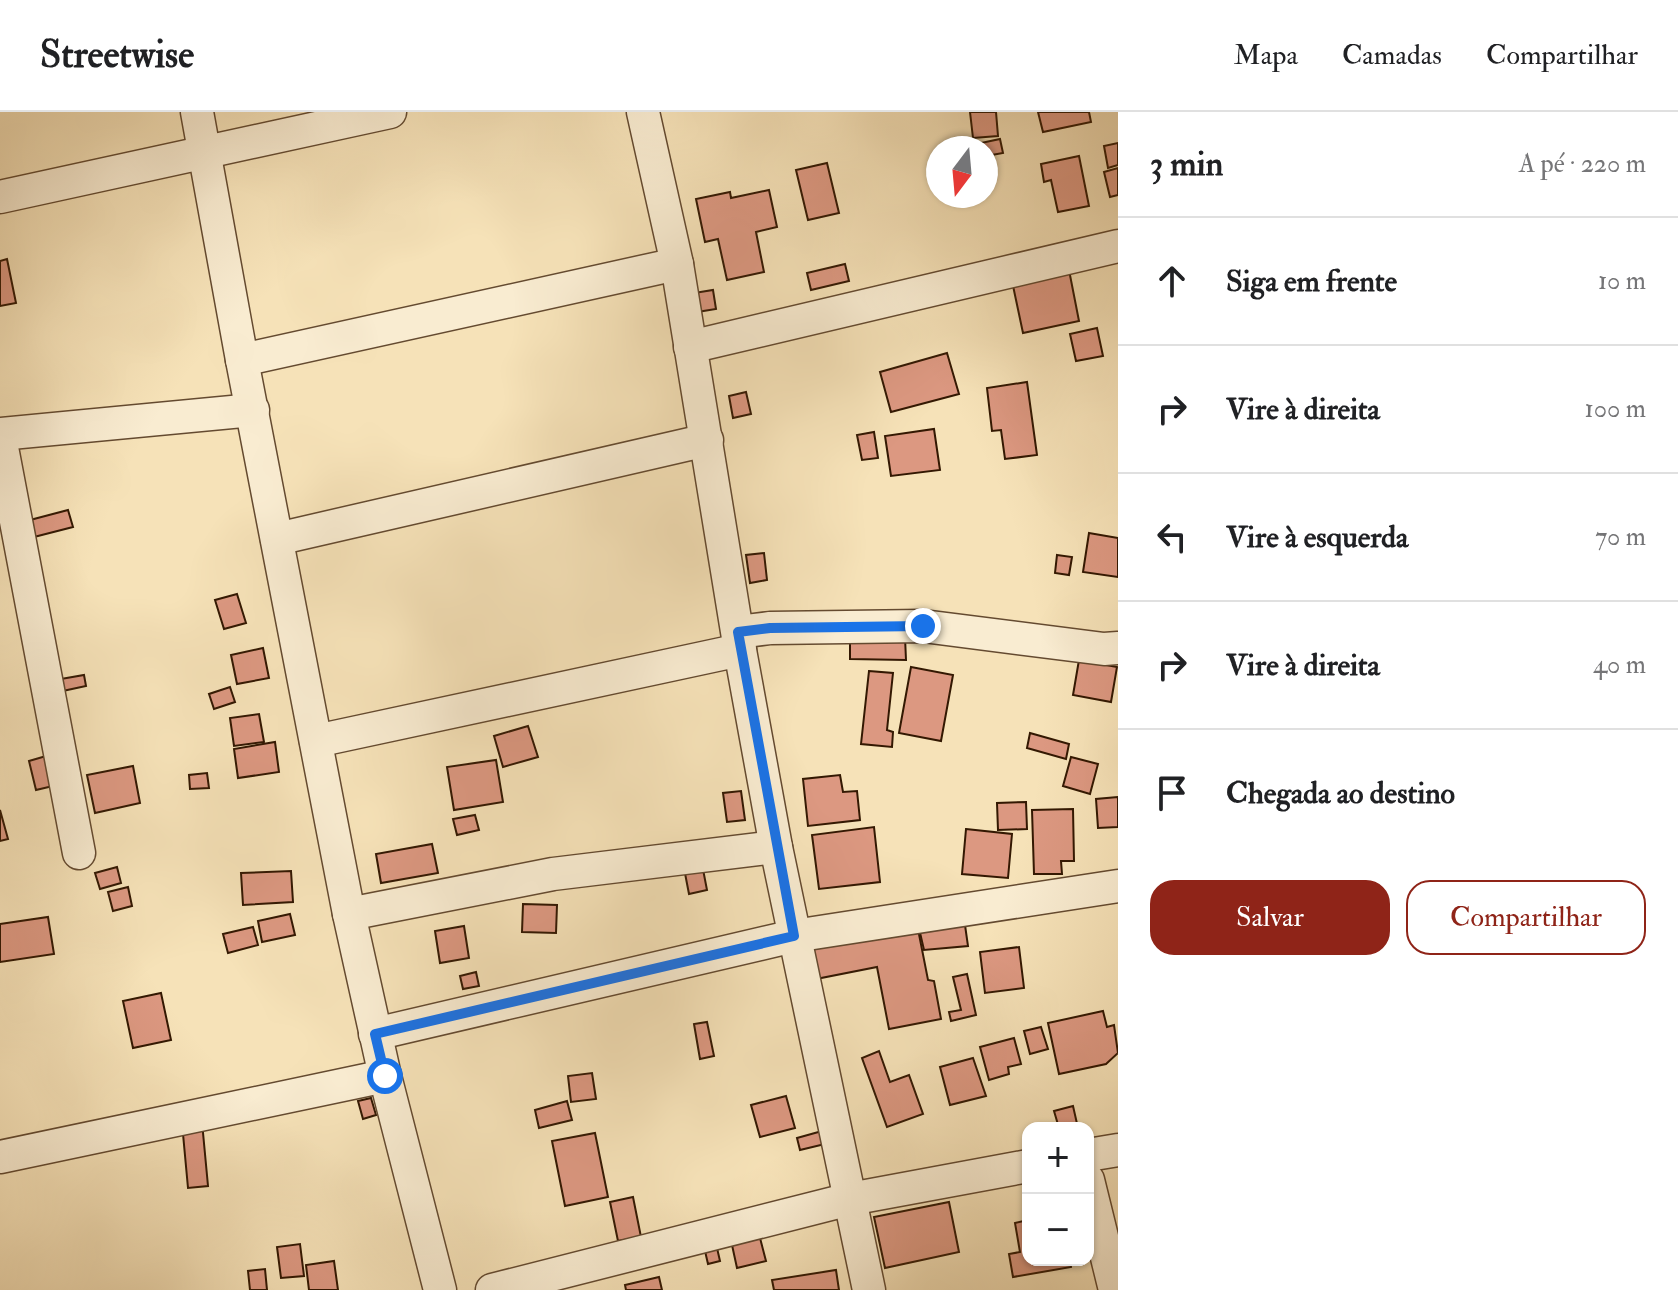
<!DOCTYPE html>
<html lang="pt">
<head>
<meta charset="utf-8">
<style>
	:root { --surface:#fff; --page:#f6f6f6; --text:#202124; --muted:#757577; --line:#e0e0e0; --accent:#8f2418 }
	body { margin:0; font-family:"IM FELL Double Pica",serif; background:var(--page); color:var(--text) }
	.controls { position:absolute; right:24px; bottom:24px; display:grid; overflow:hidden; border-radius:16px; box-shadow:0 2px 6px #0004 }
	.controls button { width:72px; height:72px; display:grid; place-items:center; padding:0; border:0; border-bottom:2px solid var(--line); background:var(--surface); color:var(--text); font:40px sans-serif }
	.compass { position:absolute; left:926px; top:24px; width:72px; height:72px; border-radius:50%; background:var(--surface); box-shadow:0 2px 6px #0004; rotate:196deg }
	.stop { position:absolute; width:24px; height:24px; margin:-18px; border:6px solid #1a73e8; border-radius:50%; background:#fff }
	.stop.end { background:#1a73e8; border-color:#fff; box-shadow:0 2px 8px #0008 }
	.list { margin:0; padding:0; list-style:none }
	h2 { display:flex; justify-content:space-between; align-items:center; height:104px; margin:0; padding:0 32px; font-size:34px }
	h2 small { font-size:26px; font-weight:400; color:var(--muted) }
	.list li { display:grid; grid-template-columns:52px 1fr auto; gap:24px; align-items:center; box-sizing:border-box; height:128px; padding:0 32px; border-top:2px solid var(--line) }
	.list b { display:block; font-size:30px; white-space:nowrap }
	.list em { font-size:26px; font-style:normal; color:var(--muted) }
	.actions { display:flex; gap:16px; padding:24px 32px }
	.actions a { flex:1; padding:18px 0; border:2px solid var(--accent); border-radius:24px; text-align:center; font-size:28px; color:var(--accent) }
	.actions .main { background:var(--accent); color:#fff }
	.icon { flex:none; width:44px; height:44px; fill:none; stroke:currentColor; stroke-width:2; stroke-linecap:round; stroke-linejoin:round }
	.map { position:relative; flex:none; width:1118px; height:1178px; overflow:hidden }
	header { display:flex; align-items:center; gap:48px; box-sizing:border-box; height:112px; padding:0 40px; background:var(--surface); border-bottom:2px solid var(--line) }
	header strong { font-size:38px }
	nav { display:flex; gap:44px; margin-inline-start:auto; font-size:28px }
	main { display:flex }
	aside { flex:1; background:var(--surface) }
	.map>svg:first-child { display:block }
</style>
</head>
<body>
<header>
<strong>Streetwise</strong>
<nav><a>Mapa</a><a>Camadas</a><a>Compartilhar</a></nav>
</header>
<main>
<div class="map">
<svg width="1118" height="1178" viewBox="0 0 1118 1178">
	<rect width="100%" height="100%" fill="#f6e2b8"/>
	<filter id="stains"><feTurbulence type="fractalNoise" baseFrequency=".0025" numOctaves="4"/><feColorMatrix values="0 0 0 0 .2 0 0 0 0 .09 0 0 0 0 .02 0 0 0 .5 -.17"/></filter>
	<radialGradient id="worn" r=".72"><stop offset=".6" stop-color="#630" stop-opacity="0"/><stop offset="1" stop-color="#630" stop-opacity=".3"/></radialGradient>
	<g fill="#dc9881" stroke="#331802" stroke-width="2">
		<polygon points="970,0 996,0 998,24 973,26"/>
		<polygon points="1038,0 1089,0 1091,10 1043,20"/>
		<polygon points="1000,27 1003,41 986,44 986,36 982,36 981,31"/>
		<polygon points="1118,31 1118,53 1108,56 1104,34"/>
		<polygon points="1079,44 1089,94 1058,100 1051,68 1044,70 1041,52"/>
		<polygon points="827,51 839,101 808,108 796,58"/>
		<polygon points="1118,56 1118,83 1110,85 1104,60"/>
		<polygon points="769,78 777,115 756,120 764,160 727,168 718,127 705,130 696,87 730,80 731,86"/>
		<polygon points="7,147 16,191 0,194 0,149"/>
		<polygon points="845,152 849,169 811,178 807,161"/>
		<polygon points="1069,158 1079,209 1023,221 1012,169"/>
		<polygon points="713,178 716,197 697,200 694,181"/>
		<polygon points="1097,216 1103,244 1076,249 1070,222"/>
		<polygon points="947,241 959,282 891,300 880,260"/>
		<polygon points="1027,270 1037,343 1005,347 1001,318 992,319 987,276"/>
		<polygon points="746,280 751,302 733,306 729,284"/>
		<polygon points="934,317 940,358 891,364 885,324"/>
		<polygon points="874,320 878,346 862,348 857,323"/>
		<polygon points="68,398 73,415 34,425 30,408"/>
		<polygon points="1089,421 1118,426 1118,465 1083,460"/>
		<polygon points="764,441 767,468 750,471 746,443"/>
		<polygon points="1057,443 1072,445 1069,463 1055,461"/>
		<polygon points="237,482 246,511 224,517 215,488"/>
		<polygon points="850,525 905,525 906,548 850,547"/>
		<polygon points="263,536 269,566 237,572 231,543"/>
		<polygon points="1079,548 1117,555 1111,590 1073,583"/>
		<polygon points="911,555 953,563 941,629 899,621"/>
		<polygon points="869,559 893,561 887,618 893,620 892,635 861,632"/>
		<polygon points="84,563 86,574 58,580 55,568"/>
		<polygon points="230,575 235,590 214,597 209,582"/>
		<polygon points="259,602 264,630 234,634 230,606"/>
		<polygon points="528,614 538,645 503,655 494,624"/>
		<polygon points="1030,621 1069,632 1066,647 1027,636"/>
		<polygon points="275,630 279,660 238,666 234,637"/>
		<polygon points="46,644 53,674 36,678 29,649"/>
		<polygon points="1071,645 1098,652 1090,682 1063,674"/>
		<polygon points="496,648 503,690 454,698 447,655"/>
		<polygon points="133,654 140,691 95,701 87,663"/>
		<polygon points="207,661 209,676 190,677 189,663"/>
		<polygon points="840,663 843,680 857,679 860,708 808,714 803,667"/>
		<polygon points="741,679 745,708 727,710 723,681"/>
		<polygon points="1118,685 1118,715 1098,716 1096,687"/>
		<polygon points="1026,690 1027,717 998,718 997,691"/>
		<polygon points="1073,697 1074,749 1061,749 1062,762 1034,762 1032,698"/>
		<polygon points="0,698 8,727 0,729"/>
		<polygon points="475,703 479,718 457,723 453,707"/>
		<polygon points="874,715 880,770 819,777 812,723"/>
		<polygon points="966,717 1012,722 1008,766 962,762"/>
		<polygon points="432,732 438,761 381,771 376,742"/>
		<polygon points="701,747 707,778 689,782 683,751"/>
		<polygon points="117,755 121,771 100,777 95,761"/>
		<polygon points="291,759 293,790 243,793 241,761"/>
		<polygon points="128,775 132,794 113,799 108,780"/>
		<polygon points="523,792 557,793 556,821 522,820"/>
		<polygon points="290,802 295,823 262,830 258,809"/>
		<polygon points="48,805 54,842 0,850 0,812"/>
		<polygon points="964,806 968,834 924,838 918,812"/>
		<polygon points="917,812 928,868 934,869 941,907 889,917 877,855 816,867 809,833"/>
		<polygon points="464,814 469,846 440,851 435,819"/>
		<polygon points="253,815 258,833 228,841 223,822"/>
		<polygon points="1019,835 1024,876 985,881 980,840"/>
		<polygon points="476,860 479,874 463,877 460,864"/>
		<polygon points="967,862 976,903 951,909 949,900 961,898 953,865"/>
		<polygon points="161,881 171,928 133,936 123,889"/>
		<polygon points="1103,899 1107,915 1114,913 1118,941 1106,952 1059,962 1048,911"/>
		<polygon points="707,910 714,944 700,947 694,912"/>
		<polygon points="1041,915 1048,937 1030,942 1024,919"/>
		<polygon points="1014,926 1021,952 1008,955 1009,962 989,968 980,935"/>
		<polygon points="879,939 890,970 909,963 923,1002 887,1015 862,946"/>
		<polygon points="973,946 986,984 950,993 940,955"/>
		<polygon points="592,961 596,987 571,990 568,964"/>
		<polygon points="786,984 795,1016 760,1025 751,993"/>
		<polygon points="371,986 376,1003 363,1007 358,989"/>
		<polygon points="567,989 572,1008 539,1016 535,998"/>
		<polygon points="1073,994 1078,1016 1059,1016 1054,999"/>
		<polygon points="202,1010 208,1074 188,1076 182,1011"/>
		<polygon points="822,1019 825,1032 800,1038 797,1026"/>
		<polygon points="595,1021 608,1085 565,1094 552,1029"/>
		<polygon points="633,1085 641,1125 618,1129 610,1090"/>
		<polygon points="949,1090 959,1140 885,1156 874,1105"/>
		<polygon points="1028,1108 1028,1148 1070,1148 1071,1155 1013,1165 1009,1142 1020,1140 1015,1111"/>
		<polygon points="760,1126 766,1149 737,1156 732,1133"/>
		<polygon points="300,1132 304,1164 281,1166 277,1135"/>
		<polygon points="717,1136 720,1149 708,1152 705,1139"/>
		<polygon points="334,1149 338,1178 309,1178 306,1153"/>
		<polygon points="265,1157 267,1178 250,1178 248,1159"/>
		<polygon points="836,1158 839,1178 774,1178 772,1168"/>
		<polygon points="659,1165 662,1178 626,1178 625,1173"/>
	</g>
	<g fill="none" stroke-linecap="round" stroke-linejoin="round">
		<g stroke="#644a30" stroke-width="35">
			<g id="minor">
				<polyline points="197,0 242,248 349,802 385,964 440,1178"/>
				<polyline points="643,0 677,152 740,538 776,735 869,1178"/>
				<polyline points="0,85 390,0"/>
				<polyline points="690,235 1118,134"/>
				<polyline points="242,248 677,152"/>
				<polyline points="0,322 253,298"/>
				<polyline points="0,325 79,741"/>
				<polyline points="277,427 707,328"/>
				<polyline points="738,520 770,516 923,514 1104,537 1118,536"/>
				<polyline points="316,629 740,538"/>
				<polyline points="349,802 553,762 776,735"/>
				<polyline points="375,922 794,824 1118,774"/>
				<polyline points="1088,1043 1118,1038"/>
				<polyline points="0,1045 385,964"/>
				<polyline points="1088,1068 1115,1178"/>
				<polyline points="492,1178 850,1087 1028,1054"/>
			</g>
		</g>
		<use href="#minor" stroke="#f9ecd1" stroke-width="32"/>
	</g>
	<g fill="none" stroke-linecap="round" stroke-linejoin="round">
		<polyline stroke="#1a73e8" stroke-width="10" points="385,964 375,922 794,824 738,520 770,516 923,514"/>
	</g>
	<rect width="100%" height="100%" filter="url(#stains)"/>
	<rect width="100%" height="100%" fill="url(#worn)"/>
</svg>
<div class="controls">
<button>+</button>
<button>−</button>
</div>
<svg class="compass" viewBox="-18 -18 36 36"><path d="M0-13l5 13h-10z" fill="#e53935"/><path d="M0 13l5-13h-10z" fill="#757577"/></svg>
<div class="stop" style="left:385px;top:964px"></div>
<div class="stop end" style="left:923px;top:514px"></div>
</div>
<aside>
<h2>3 min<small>A pé · 220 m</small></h2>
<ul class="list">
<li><svg class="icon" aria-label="ahead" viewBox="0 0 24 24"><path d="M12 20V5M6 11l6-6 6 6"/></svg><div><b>Siga em frente</b></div><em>10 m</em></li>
<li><svg class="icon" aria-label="right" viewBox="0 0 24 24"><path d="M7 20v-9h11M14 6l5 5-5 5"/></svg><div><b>Vire à direita</b></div><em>100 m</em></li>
<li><svg class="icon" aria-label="left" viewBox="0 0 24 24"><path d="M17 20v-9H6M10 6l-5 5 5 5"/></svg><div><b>Vire à esquerda</b></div><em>70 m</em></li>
<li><svg class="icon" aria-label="right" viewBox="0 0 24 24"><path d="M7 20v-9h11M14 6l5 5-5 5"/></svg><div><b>Vire à direita</b></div><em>40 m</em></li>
<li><svg class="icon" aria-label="arrive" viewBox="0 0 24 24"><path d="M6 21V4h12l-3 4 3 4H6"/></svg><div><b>Chegada ao destino</b></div></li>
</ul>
<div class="actions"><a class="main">Salvar</a><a>Compartilhar</a></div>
</aside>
</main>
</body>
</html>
